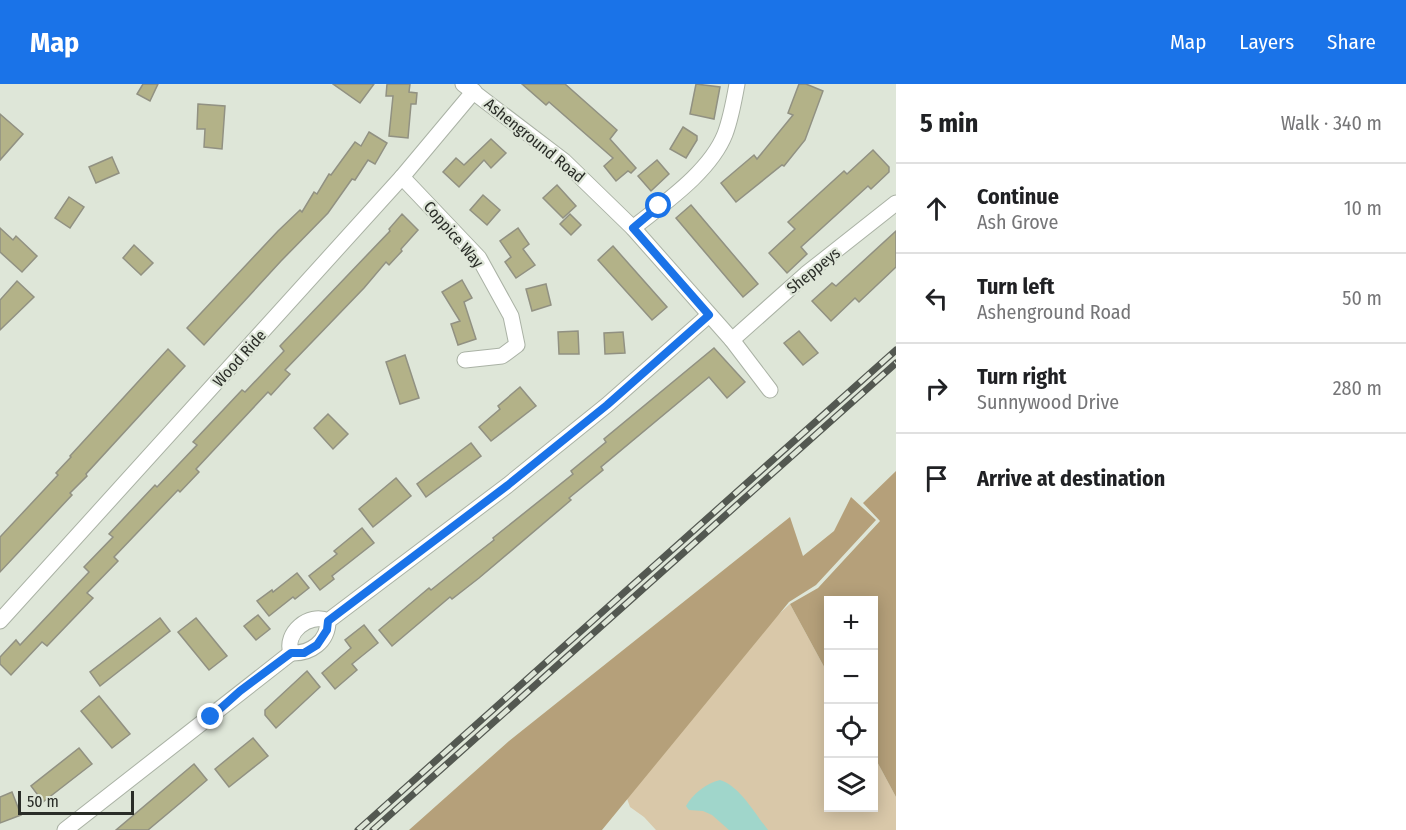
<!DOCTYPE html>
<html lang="en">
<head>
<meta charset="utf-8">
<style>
	:root { --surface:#fff; --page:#f6f6f6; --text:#202124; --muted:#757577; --line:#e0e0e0; --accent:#1a73e8 }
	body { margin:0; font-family:"Fira Sans Condensed",sans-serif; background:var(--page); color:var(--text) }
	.controls { position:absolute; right:18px; bottom:18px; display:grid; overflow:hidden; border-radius:0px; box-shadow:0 3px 15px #0003 }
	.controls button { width:54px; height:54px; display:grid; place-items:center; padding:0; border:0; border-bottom:2px solid var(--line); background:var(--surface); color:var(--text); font:30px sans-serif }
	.scale { position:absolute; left:18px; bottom:15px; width:116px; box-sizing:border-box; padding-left:6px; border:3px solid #2a2d28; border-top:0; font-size:16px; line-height:21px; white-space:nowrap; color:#2a2d28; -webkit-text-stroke:4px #dee6d8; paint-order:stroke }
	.stop { position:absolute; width:18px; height:18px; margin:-14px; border:4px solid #1a73e8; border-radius:50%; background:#fff }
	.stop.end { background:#1a73e8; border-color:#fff; box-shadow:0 2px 6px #0008 }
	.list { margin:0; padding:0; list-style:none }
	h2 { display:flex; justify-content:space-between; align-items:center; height:78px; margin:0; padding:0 24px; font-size:26px }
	h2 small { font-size:20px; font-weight:400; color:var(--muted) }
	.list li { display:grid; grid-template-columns:39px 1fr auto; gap:18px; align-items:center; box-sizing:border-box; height:90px; padding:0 24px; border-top:2px solid var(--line) }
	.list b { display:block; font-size:22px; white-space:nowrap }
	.list p { margin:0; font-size:20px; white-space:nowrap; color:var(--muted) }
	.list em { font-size:20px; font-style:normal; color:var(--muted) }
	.icon { flex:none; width:33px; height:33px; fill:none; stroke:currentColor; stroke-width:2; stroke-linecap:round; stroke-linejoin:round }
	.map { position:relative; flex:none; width:896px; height:746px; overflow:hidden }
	header { display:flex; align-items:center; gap:36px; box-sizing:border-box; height:84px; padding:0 30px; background:var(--accent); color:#fff }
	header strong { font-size:28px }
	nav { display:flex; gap:33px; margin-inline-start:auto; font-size:21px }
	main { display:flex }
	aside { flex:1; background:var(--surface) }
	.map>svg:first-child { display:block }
</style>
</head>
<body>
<header>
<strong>Map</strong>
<nav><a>Map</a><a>Layers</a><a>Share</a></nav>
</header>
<main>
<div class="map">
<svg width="896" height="746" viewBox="0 0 896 746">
	<rect width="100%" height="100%" fill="#dee6d8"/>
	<polygon fill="#d9c8a9" points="790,520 828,590 828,724 874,724 874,672 896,713 896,746 656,746 644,733 630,723 624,706 760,547"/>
	<g fill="#b5a07a">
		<polygon points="896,387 896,713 874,672 874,516 828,516 828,590 790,520 818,504 880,437 863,419"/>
		<polygon points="851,413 876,436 816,501 789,518 602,746 409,746 509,657 790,433 803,472 834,447"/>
	</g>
	<path fill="#a0d6cb" d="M720,696C740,702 755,730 768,746H729L712,731L703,727L689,726L686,722C693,710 706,699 720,696Z"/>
	<g fill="#b3b288" stroke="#919182" stroke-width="1.5">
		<polygon points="143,0 158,0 150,17 137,10"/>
		<polygon points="333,0 374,0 360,19"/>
		<polygon points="387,0 410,0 409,8 417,9 416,20 411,20 408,54 389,52 393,12 386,12"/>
		<polygon points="522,0 565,0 617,46 610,55 636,84 631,89 628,87 616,97 604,82 613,74 549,18 546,21"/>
		<polygon points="696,0 720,3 714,35 690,30"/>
		<polygon points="799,0 806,0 823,7 805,56 784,82 782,81 736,118 721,99 754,71 757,75 793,31 788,29"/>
		<polygon points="198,20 225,22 222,65 204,63 205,45 197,45"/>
		<polygon points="0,30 23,50 0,76"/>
		<polygon points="683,43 697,52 697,56 686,74 670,65"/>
		<polygon points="369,48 387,59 375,80 368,76 355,96 352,95 328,129 281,177 204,261 187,244 278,147 300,126 302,128 314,108 317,110 329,90 331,91 355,58 361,62"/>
		<polygon points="491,55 506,69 491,84 484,76 459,103 443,88 456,74 464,81"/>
		<polygon points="873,66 889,83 889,88 871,105 868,102 801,163 807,170 787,189 769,169 795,145 788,138 844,87 847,90"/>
		<polygon points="112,73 119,89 96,99 89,83"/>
		<polygon points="657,76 669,90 651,107 638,92"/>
		<polygon points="557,101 576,122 563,134 543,114"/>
		<polygon points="483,111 500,126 487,141 470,126"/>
		<polygon points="69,113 84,123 70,144 55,134"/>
		<polygon points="691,121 758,200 743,213 676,134"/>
		<polygon points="402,130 418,146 401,165 402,167 389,181 386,178 364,204 285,286 290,290 271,311 268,308 196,385 199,388 180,408 178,406 114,473 118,477 87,509 93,514 47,562 42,558 11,591 0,580 0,573 16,556 20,561 89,488 84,483 113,453 109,450 155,401 157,403 197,361 193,358 242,306 245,308 284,267 280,262 390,147 389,145"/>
		<polygon points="570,130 581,141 571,151 560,140"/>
		<polygon points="0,144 13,156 16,152 37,172 22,188 0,168"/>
		<polygon points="518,144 529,160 523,165 535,181 516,194 505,178 511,173 500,157"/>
		<polygon points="896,147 896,183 859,218 855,214 831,237 812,217 832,199 836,202"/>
		<polygon points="134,161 153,179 141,191 123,174"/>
		<polygon points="613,162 667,223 652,236 598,176"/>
		<polygon points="462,196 472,214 464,218 476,255 458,261 451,240 460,237 442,208"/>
		<polygon points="17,197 34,213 0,246 0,216"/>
		<polygon points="546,200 551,221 532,227 526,205"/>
		<polygon points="578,247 579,270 559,270 558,248"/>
		<polygon points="799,247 818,269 803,281 784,259"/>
		<polygon points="623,248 625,269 605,270 604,249"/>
		<polygon points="714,264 745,298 727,314 709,293 601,383 603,386 569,414 571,416 479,494 452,515 450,513 392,562 379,546 429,504 431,506 476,470 494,456 493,454 573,390 571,387 606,358 604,355"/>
		<polygon points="168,265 185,282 86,390 87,392 70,409 72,411 0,488 0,453 58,391 56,389 71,373 70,372"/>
		<polygon points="405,271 419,314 400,320 386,278"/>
		<polygon points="520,303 536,322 491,357 479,343 500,325 498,322"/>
		<polygon points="328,330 348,350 333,365 314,344"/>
		<polygon points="471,359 481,372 426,413 417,400"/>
		<polygon points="396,394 411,412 373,443 359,425"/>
		<polygon points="362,444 374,459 332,492 334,495 320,506 309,492 337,470 334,467"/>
		<polygon points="297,489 309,504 295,515 293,513 269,532 257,517 272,506 273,508"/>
		<polygon points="258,531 270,545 256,556 244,542"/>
		<polygon points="160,534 170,547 100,602 90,588"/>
		<polygon points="196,534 227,572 209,586 178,548"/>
		<polygon points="364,541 378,559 352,580 357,586 335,605 322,589 351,564 345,556"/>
		<polygon points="307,587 320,603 276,644 265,631 265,626"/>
		<polygon points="99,612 130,650 112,664 81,627"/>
		<polygon points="253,654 268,672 229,703 215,685"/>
		<polygon points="79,664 92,680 43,718 31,702"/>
		<polygon points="194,680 207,696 185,715 148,746 116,746"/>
		<polygon points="12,708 21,731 0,739 0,713"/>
	</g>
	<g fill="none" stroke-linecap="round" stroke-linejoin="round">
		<g stroke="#aab2a5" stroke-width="17">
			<g id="street">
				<polyline points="463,0 564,77 633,144 732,256 770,306"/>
				<polyline points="402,93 479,174 511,232 517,261 502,272 465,276"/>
				<path d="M633,144C664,119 710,88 725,50C731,34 734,17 737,0"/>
				<polyline points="732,256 806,190 896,119"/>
				<polyline points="0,537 402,93 474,7"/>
				<path d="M328,537C309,528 284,549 291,569C310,570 328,558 328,537L508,401L607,321L709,231"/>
				<polyline points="65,746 291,569"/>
			</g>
		</g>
		<use href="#street" stroke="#fff" stroke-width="15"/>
		<g stroke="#535851" stroke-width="7">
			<g id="rail">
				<polyline points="358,746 896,266"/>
				<polyline points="373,746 896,279"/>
			</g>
		</g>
		<use href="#rail" stroke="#dee6d8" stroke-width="4.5" stroke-dasharray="14" stroke-linecap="butt"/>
	</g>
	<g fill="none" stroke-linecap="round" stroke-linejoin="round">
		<polyline stroke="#1a73e8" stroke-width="8" points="211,633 240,607 291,569 304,569 317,561 327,546 328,537 508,401 607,321 709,231 633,144 659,122"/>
	</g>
	<g text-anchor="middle" stroke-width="4.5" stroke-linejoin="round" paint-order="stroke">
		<g font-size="16" fill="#2a2d28" stroke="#dee6d8">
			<text transform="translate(535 56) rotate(39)" y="6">Ashenground Road</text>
			<text transform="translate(454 150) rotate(49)" y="6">Coppice Way</text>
			<text transform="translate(813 186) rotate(-39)" y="6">Sheppeys</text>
			<text transform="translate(239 274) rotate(-48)" y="6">Wood Ride</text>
		</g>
	</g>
</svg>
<div class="controls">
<button>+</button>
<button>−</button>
<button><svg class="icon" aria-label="locate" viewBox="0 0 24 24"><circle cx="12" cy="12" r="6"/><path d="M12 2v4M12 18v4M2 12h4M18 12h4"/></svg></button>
<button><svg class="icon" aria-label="layers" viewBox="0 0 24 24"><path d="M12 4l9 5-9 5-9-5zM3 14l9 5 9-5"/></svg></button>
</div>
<div class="scale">50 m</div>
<div class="stop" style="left:659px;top:122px"></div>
<div class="stop end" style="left:211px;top:633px"></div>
</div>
<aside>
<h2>5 min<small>Walk · 340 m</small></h2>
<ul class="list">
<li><svg class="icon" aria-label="ahead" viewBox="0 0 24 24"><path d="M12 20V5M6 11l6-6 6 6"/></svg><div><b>Continue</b><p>Ash Grove</p></div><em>10 m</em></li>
<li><svg class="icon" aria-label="left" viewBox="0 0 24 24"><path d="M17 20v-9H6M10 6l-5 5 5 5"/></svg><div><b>Turn left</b><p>Ashenground Road</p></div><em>50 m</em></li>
<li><svg class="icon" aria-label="right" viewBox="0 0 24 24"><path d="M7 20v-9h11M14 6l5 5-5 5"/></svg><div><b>Turn right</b><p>Sunnywood Drive</p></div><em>280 m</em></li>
<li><svg class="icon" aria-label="arrive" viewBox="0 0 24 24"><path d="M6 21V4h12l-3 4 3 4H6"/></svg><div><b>Arrive at destination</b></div></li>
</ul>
</aside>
</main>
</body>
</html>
